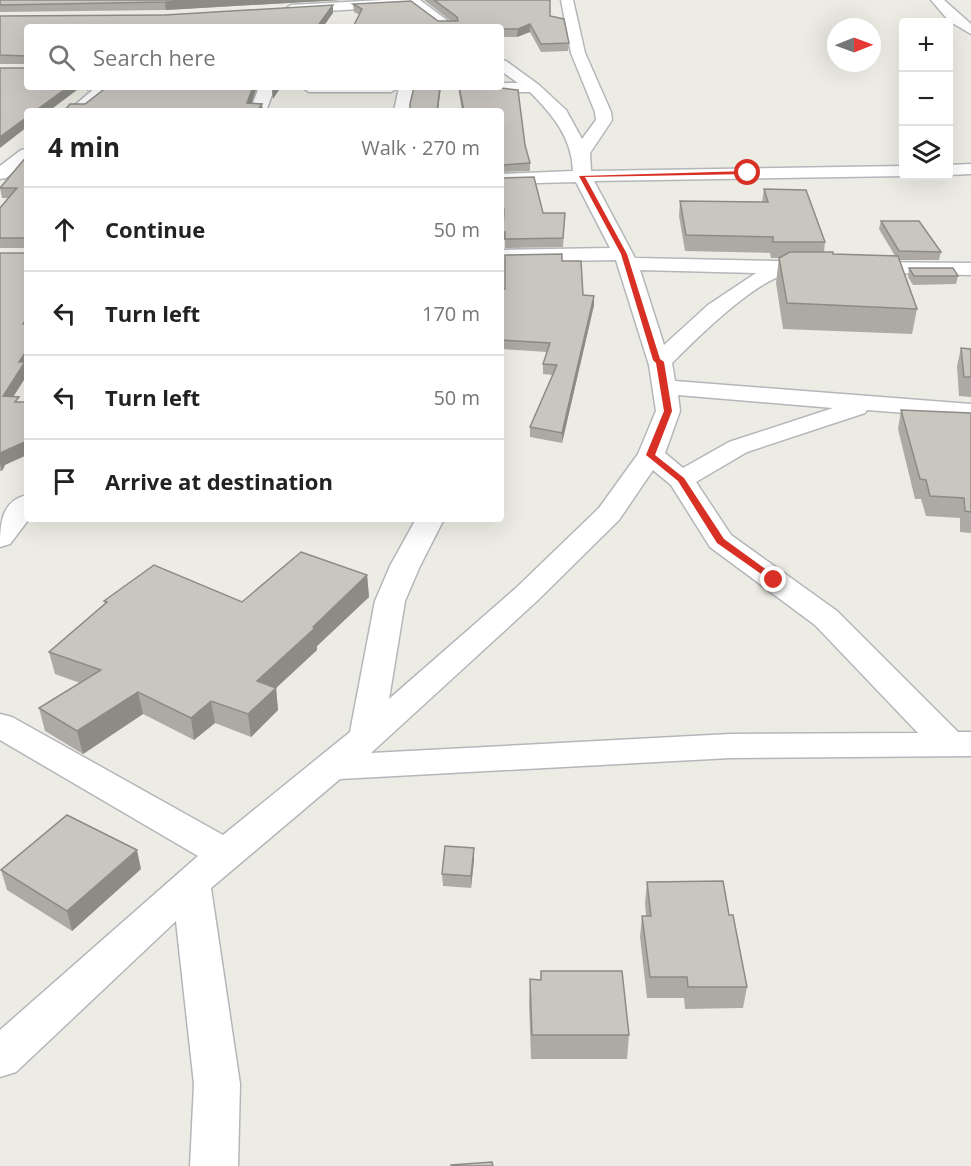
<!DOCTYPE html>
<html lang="en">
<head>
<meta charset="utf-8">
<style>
	:root { --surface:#fff; --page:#f6f6f6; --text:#222; --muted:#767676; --line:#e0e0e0 }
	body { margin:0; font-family:"Open Sans",sans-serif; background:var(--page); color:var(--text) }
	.controls { position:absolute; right:18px; top:18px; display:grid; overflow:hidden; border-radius:6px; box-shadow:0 6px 24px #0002 }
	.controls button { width:54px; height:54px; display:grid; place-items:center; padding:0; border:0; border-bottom:2px solid var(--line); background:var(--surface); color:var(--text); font:30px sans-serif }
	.compass { position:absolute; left:827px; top:18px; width:54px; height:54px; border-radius:50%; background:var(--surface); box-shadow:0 6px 24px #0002; rotate:89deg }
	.stop { position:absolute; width:18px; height:18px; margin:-14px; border:4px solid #d93025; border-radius:50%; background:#fff }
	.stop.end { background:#d93025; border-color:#fff; box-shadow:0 2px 6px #0008 }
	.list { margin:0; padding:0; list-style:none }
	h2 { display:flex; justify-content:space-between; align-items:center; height:78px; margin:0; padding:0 24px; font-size:26px }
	h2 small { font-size:20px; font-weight:400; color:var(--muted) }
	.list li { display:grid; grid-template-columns:39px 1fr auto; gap:18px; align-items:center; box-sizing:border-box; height:84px; padding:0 24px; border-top:2px solid var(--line) }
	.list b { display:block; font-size:22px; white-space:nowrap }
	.list em { font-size:20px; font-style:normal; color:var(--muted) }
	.icon { flex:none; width:33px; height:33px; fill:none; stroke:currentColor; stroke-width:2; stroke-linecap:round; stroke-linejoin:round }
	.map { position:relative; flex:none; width:971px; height:1166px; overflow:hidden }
	.search { position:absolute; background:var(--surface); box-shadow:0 6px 24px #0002; left:24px; top:24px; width:480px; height:66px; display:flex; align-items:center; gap:15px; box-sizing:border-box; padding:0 21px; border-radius:6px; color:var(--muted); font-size:22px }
	.panel { position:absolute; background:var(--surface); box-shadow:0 6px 24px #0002; left:24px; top:108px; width:480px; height:414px; border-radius:6px }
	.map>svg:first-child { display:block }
</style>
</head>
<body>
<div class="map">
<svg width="971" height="1166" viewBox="0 0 971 1166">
	<rect width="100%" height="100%" fill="#edece4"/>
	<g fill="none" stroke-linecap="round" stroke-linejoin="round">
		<g stroke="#b4b6ba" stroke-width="3">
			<g id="street">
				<polygon points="383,0 420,0 456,27 440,27 412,6 291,13 285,9 291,5"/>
				<path d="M561,0H573L585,53L611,112L612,120L590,153L591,171L904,166V176H907H904L594,181L635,258L817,262L824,264L827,268L824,272C812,275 799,271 787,274C753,282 697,338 672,363L675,381L971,404V418L867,410L865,413L747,452L696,482L731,535L837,611L958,732H971V756L730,758L340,779L211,888L240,1084L238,1166H190L194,1084L176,921L16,1072L0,1077V1030L198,856L0,740V714L12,717L223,835L350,732L375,601L390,566L416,519H444L420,566L405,601L389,699L516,588L599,508L638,454L656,411L649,365L616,260L501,262V250L610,248L576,182L501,184V174L573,171C572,138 553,115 530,92H491L483,87H501V83H518L501,71V60L506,61L539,85L566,110L582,139L596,120L595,112L571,53ZM640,270L756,273L708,305L664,345ZM678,395L833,408L729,442L683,468L665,453L680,411ZM653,470L671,485L710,547L815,625L918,733L730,734L371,753L538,600L619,520Z"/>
				<polygon points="931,0 944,0 971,24 971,34 949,21"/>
				<polygon points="96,87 116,87 85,111 68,111"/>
				<polygon points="259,87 275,87 266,111 250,111"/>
				<polygon points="301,87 399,87 391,92 309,92"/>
				<polygon points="399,87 415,87 410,111 394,111"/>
				<polygon points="27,149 27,162 6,178 0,179 0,166 21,150"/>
				<polygon points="971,164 971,174 948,175 948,165"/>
				<polygon points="862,262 971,263 971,275 855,272 852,268 855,264"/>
				<path d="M27,495V519H29L10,544L0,547C0,524 1,501 27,495Z"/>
			</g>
		</g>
		<use href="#street" fill="#fff" fill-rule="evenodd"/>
	</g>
	<g fill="#adaaa5">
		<polygon points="0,0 341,0 166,10 0,12"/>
		<polygon points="424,0 550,0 550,16 569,43 568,51 541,52 530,32 517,37 501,37 501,27 360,15 354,12 353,4 438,21 451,21"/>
		<polygon points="333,13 27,27 27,64 0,64 0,16"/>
		<polygon points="458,87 491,87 525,145 530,163 530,171 501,172 501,111 462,111"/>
		<polygon points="27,156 27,366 26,367 27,375 13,397 5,465 2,471 0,471 0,253 26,253 26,248 0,248 0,208 8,198 2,198 0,188"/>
		<polygon points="501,178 543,213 565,213 563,247 505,248 505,240 503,240 504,218 501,218"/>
		<polygon points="764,189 825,242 824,252 833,254 895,256 879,229 881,221 941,252 939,260 899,260 917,309 912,334 783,329 776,283 779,258 771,258 770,253 685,251 679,216 680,201 762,202"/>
		<polygon points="562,261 583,295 594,296 594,305 562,443 530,437 530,427 553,375 543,374 543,364 547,352 501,349 501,289 505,289"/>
		<polygon points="909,268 958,276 956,284 913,285 908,277"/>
		<polygon points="961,348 971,349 971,397 959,396 957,366"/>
		<polygon points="901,410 971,413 971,533 960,532 960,518 926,516 921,499 915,499 898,429"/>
		<polygon points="367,575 369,597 317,646 317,650 276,688 278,710 251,737 215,723 194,740 143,714 83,754 45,731 39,708 80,683 55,674 49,652 105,604 104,601 242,602"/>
		<polygon points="474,848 474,860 471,888 443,886 442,874"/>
		<polygon points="141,869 72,931 7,890 1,870"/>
		<polygon points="647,882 729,915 747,987 743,1008 685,1009 684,998 647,998 640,937 642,916 646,916 645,903"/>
		<polygon points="541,971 629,1035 627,1059 531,1059 529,1003 530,979 540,980"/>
	</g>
	<g fill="#8d8b86">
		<polygon points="205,0 341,0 166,10 165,2"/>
		<polygon points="333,5 333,13 323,27 317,27"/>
		<polygon points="530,24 530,32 517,37 518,29"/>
		<polygon points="68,87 81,87 49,111 35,111"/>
		<polygon points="87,87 93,87 87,91"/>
		<polygon points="253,87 257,87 249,111 247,103"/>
		<polygon points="274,87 281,87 273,99 272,91"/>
		<polygon points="440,87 441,87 438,111 437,111"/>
		<polygon points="262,104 263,111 257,111"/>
		<polygon points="27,117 27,127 0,148 0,137"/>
		<polygon points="594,296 594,305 562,443 562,433"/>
		<polygon points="27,350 26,367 27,375 6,408 3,396 19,362"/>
		<polygon points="27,441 27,455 5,465 2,471 0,464 0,456 2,452"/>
		<polygon points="367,575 369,597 317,646 317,650 276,688 278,710 251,737 248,714 257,681 313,627"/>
		<polygon points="138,692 143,714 83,754 77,731"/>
		<polygon points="211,701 215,723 194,740 191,718"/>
		<polygon points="474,848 474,860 471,888 471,876"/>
		<polygon points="137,850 141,869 72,931 67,911"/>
	</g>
	<g fill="#c9c6c0" stroke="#8d8b86" stroke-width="1.5">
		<polygon points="0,0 205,0 165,2 0,5"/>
		<polygon points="434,0 550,0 550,16 564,19 569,43 541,44 530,24 518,29 501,29 501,27 353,27 362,9 353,4 411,1 438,21 458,21 457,17"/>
		<polygon points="333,5 317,27 27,27 27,56 0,55 0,16 165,15"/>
		<polygon points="27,66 27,87 68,87 35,111 27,111 27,117 0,137 0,68 25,68"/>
		<polygon points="107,87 253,87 247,103 262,104 257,111 64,111 70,104 85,104"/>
		<polygon points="414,87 440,87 437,111 410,111 410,104"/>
		<polygon points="459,87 491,87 518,90 525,145 530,163 501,165 501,111 464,111"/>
		<polygon points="27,156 27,318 23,324 27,324 27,350 19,362 25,362 3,396 19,397 15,402 27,402 27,441 2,452 0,456 0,253 26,253 26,238 0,238 0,208 17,188 0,188"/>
		<polygon points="534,177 543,213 565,213 563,238 505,239 505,232 503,232 504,209 501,209 501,178"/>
		<polygon points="764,189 806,190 825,242 773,242 773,237 686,235 680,201 768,202"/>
		<polygon points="881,221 919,221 941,252 899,251"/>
		<polygon points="790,252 833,252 833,254 898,256 917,309 787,303 779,258"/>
		<polygon points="562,254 562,261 581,261 583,295 594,296 562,433 530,427 557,365 543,364 550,343 501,340 501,289 505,289 505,255"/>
		<polygon points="909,268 953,268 958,276 914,276"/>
		<polygon points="961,348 971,349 971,377 964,377"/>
		<polygon points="901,410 971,413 971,512 965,511 964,498 930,496 926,480 920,479"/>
		<polygon points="301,552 367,575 313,627 315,628 257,681 276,688 248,714 211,701 191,718 138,692 77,731 39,708 101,670 49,652 107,602 104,601 154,565 242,602"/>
		<polygon points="67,815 137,850 67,911 1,870"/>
		<polygon points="445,846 474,848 471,876 442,874"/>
		<polygon points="723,881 729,915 733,915 747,987 688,987 687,977 650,977 642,916 651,916 647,882"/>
		<polygon points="541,971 622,971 629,1035 532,1035 530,979 541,980"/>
		<polygon points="492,1162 493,1166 451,1166 451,1165"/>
	</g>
	<polygon fill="#d93025" points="748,171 750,174 585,177 627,254 660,359 664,362 672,411 655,455 684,478 724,539 778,578 779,580 774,583 717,543 678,481 646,455 664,411 656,363 653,360 621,254 579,176"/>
</svg>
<div class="controls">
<button>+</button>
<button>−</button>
<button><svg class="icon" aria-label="layers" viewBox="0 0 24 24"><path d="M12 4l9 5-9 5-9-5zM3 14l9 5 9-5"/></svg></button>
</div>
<svg class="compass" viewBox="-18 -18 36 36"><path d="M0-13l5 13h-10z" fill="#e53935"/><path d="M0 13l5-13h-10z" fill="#767676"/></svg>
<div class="stop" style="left:748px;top:173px"></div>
<div class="stop end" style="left:774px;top:580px"></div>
<div class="search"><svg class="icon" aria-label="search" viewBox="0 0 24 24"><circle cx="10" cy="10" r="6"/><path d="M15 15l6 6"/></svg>Search here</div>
<section class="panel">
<h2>4 min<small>Walk · 270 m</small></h2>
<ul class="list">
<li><svg class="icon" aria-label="ahead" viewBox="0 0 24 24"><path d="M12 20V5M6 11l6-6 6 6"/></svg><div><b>Continue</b></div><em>50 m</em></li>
<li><svg class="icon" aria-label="left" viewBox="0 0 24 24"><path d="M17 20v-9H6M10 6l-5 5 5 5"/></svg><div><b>Turn left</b></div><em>170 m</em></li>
<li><svg class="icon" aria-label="left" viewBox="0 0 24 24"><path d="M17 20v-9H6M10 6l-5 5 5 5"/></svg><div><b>Turn left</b></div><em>50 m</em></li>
<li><svg class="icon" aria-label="arrive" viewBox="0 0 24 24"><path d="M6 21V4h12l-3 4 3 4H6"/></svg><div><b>Arrive at destination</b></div></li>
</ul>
</section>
</div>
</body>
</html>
